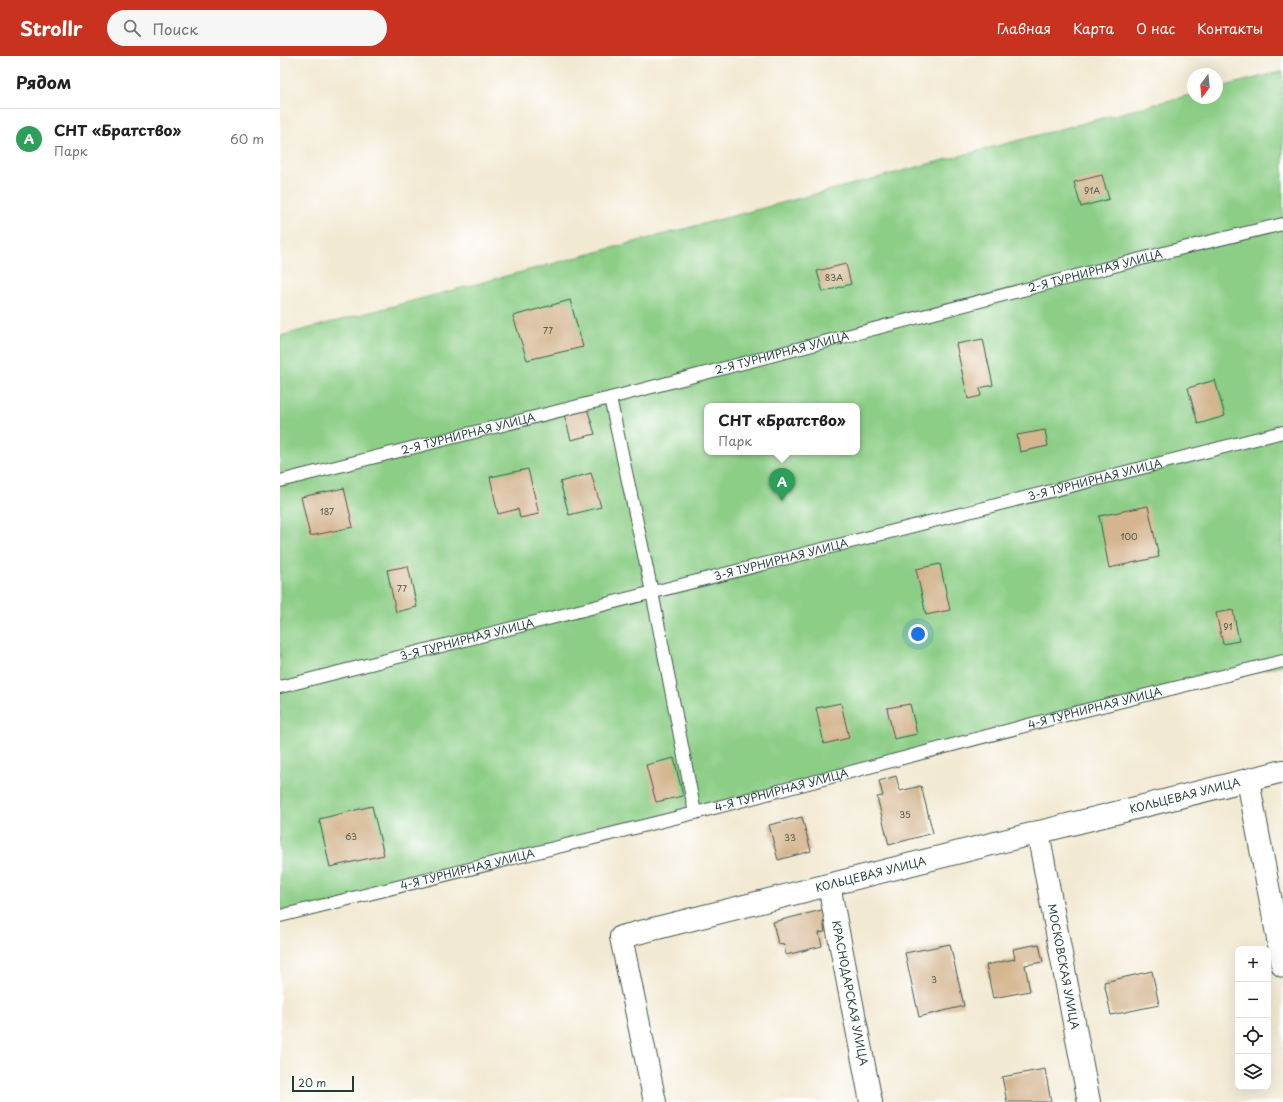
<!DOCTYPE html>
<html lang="ru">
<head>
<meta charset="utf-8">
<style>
	:root { --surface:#fff; --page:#f6f6f6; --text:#202124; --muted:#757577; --line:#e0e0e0; --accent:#c8321e }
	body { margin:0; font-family:"Playpen Sans",sans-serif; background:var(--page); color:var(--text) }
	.controls { position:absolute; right:12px; bottom:12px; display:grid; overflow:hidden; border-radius:8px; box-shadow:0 4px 16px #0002 }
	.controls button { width:36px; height:36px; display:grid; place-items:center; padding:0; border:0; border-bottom:1px solid var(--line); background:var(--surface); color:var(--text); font:20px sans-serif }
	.compass { position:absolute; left:907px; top:12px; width:36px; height:36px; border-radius:50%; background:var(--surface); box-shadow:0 4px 16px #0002; rotate:195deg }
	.scale { position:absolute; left:12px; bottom:10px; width:62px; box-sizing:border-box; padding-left:4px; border:2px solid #1f3d34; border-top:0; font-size:11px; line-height:14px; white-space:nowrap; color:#1f3d34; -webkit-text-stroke:3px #fff; paint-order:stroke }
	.you { position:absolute; left:638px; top:578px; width:14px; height:14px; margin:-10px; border:3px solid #fff; border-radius:50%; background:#1a73e8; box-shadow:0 0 0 6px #1a73e833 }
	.badge { display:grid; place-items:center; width:26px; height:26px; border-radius:50%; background:var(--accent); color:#fff; font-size:13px; font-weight:700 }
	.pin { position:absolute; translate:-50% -33px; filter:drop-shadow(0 1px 2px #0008) }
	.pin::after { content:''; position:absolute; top:21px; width:14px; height:12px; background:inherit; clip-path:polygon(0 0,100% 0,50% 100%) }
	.popup { position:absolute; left:424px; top:347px; width:156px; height:52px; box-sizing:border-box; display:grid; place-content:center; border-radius:8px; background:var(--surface); filter:drop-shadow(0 1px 3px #0005); font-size:13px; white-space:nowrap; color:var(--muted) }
	.popup b { font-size:15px; color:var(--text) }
	.popup::after { content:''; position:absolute; left:50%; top:100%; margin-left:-8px; border:8px solid transparent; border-top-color:var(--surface) }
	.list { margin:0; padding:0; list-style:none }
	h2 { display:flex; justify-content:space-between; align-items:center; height:52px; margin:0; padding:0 16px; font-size:17px }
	h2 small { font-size:13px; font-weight:400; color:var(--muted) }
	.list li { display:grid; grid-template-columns:26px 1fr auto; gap:12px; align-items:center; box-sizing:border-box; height:60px; padding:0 16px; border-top:1px solid var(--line) }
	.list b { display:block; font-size:15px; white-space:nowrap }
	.list p { margin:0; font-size:13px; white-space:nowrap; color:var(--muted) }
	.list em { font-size:13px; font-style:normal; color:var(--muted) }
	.icon { flex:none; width:22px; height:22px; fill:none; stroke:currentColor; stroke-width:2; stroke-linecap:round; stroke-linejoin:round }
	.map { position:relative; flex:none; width:1003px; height:1046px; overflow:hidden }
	header { display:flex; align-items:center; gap:24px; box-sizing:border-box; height:56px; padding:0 20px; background:var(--accent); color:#fff }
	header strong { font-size:19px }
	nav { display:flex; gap:22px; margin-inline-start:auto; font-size:14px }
	.search { width:280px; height:36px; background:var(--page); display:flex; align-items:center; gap:10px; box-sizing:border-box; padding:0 14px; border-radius:22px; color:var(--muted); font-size:15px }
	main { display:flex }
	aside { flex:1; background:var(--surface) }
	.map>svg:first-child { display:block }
</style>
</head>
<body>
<header>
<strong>Strollr</strong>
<div class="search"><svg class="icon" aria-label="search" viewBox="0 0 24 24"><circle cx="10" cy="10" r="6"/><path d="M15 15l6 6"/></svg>Поиск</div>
<nav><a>Главная</a><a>Карта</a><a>О нас</a><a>Контакты</a></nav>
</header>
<main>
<aside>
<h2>Рядом<small></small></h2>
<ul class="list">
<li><span class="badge" style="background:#2e9e5b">A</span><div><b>СНТ «Братство»</b><p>Парк</p></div><em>60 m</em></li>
</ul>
</aside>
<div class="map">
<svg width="1003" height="1046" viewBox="0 0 1003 1046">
	<rect width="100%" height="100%" fill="#fff"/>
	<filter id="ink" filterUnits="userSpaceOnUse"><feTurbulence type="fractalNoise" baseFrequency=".025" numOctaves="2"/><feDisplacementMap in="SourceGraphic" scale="8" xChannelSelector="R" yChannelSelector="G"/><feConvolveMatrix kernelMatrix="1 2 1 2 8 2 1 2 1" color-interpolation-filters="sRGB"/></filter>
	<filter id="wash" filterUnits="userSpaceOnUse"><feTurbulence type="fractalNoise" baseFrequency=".012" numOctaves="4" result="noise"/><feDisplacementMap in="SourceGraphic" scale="16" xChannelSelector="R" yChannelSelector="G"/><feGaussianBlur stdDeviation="0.9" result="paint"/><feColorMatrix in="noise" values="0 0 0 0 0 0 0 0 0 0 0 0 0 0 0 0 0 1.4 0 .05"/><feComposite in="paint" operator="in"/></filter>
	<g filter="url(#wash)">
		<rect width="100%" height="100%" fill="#f2e9d2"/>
		<path fill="#8cce86" stroke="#56865d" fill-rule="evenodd" d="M1003,15V609L0,862V280L913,38V42H937V32ZM427,350H577V396H427Z"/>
		<g id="blocks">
			<g fill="#d4b58f">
				<polygon points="822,119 829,143 801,151 794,126"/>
				<polygon points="566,208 571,228 543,236 537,215"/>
				<polygon points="290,244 303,291 247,304 233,260"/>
				<polygon points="703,283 713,329 700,332 701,340 688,343 676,288"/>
				<polygon points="935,324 945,360 918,368 908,332"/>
				<polygon points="307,352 315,378 291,384 284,358"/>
				<polygon points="765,374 768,390 740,396 737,379"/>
				<polygon points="248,413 259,458 240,462 238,453 218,458 210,421"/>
				<polygon points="311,417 321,451 289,459 280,426"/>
				<polygon points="64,432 73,471 30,480 21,441"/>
				<polygon points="868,450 879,501 829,512 819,460"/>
				<polygon points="660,508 670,554 646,559 636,513"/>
				<polygon points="128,510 137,551 116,556 107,514"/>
				<polygon points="953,554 959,585 943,588 936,557"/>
				<polygon points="561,647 569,682 544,688 536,652"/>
				<polygon points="630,648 637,678 614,683 607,652"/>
				<polygon points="394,702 403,740 376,746 366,709"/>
				<polygon points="616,720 620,735 641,730 653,777 609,789 597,741 603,740 599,725"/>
				<polygon points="92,750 104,799 50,811 39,763"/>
				<polygon points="522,761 531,795 498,804 489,769"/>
				<polygon points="550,852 552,864 543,866 545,876 539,877 542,890 506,899 504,889 498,888 493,866"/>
				<polygon points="670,888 684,950 639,961 625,897"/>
				<polygon points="759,888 763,906 745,909 750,935 713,942 706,909 735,903 733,893"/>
				<polygon points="872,915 879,949 831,959 824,926"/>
				<polygon points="765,1013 771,1046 727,1046 722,1021"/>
			</g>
		</g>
	</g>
	<g filter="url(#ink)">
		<use href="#blocks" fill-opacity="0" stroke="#3f574c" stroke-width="1"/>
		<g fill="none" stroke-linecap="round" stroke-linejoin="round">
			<g stroke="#3f574c" stroke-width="14">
				<g id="service">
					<polyline points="330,342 372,536 415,757"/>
					<path id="s1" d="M0,425L330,342L899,193L1003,168"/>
					<path id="s2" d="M0,631L1003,376"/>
					<path id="s3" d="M0,860L415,757L790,658L1003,605"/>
				</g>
			</g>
			<g stroke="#3f574c" stroke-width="24">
				<g id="minor">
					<polyline points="968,724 1003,910"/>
					<path id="s4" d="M758,776L809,1046"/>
					<path id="s5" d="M549,829L591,1046"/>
					<path id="s6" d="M375,1046L341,881L1003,715"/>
				</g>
			</g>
			<use href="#service" stroke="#fff" stroke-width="12"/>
			<use href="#minor" stroke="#fff" stroke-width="22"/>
		</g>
	</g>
	<g text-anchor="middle" stroke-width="3" stroke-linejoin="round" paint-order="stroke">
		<g font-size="9" fill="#4c5b4b">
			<text x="812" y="138">91А</text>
			<text x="554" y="225">83А</text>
			<text x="268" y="278">77</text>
			<text x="47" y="459">187</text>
			<text x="849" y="484">100</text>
			<text x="122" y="536">77</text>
			<text x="948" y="574">91</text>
			<text x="625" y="762">35</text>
			<text x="71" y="784">63</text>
			<text x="510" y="785">33</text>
			<text x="654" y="927">3</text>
		</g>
		<g font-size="11" fill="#1f3d34" stroke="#fff">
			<text dy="4" stroke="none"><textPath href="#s1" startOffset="842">2-Я ТУРНИРНАЯ УЛИЦА</textPath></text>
			<text dy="4" stroke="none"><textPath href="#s1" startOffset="518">2-Я ТУРНИРНАЯ УЛИЦА</textPath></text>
			<text dy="4" stroke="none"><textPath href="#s1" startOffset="194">2-Я ТУРНИРНАЯ УЛИЦА</textPath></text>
			<text dy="4" stroke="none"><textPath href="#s2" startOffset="841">3-Я ТУРНИРНАЯ УЛИЦА</textPath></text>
			<text dy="4" stroke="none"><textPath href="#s2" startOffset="517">3-Я ТУРНИРНАЯ УЛИЦА</textPath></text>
			<text dy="4" stroke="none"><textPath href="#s2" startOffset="193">3-Я ТУРНИРНАЯ УЛИЦА</textPath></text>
			<text dy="4" stroke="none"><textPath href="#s3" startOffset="841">4-Я ТУРНИРНАЯ УЛИЦА</textPath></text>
			<text dy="4" stroke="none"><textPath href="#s3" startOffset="517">4-Я ТУРНИРНАЯ УЛИЦА</textPath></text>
			<text dy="4" stroke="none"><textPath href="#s6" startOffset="750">КОЛЬЦЕВАЯ УЛИЦА</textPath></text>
			<text dy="4" stroke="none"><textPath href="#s3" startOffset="193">4-Я ТУРНИРНАЯ УЛИЦА</textPath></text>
			<text dy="4" stroke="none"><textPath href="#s6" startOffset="426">КОЛЬЦЕВАЯ УЛИЦА</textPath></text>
			<text dy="4" stroke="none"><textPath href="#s4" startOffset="137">МОСКОВСКАЯ УЛИЦА</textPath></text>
			<text dy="4" stroke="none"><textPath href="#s5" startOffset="110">КРАСНОДАРСКАЯ УЛИЦА</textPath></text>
		</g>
	</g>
</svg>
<div class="controls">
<button>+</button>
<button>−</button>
<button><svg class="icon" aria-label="locate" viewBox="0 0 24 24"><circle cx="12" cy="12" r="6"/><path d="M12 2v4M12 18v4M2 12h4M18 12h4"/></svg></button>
<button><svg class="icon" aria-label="layers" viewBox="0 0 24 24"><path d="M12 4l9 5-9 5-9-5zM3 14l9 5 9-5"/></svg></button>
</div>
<svg class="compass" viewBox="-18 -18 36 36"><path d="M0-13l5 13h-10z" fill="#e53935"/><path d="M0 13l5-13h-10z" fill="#757577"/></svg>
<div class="scale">20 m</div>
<div class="you"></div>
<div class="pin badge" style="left:502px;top:445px;background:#2e9e5b">A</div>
<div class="popup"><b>СНТ «Братство»</b>Парк</div>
</div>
</main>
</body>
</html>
